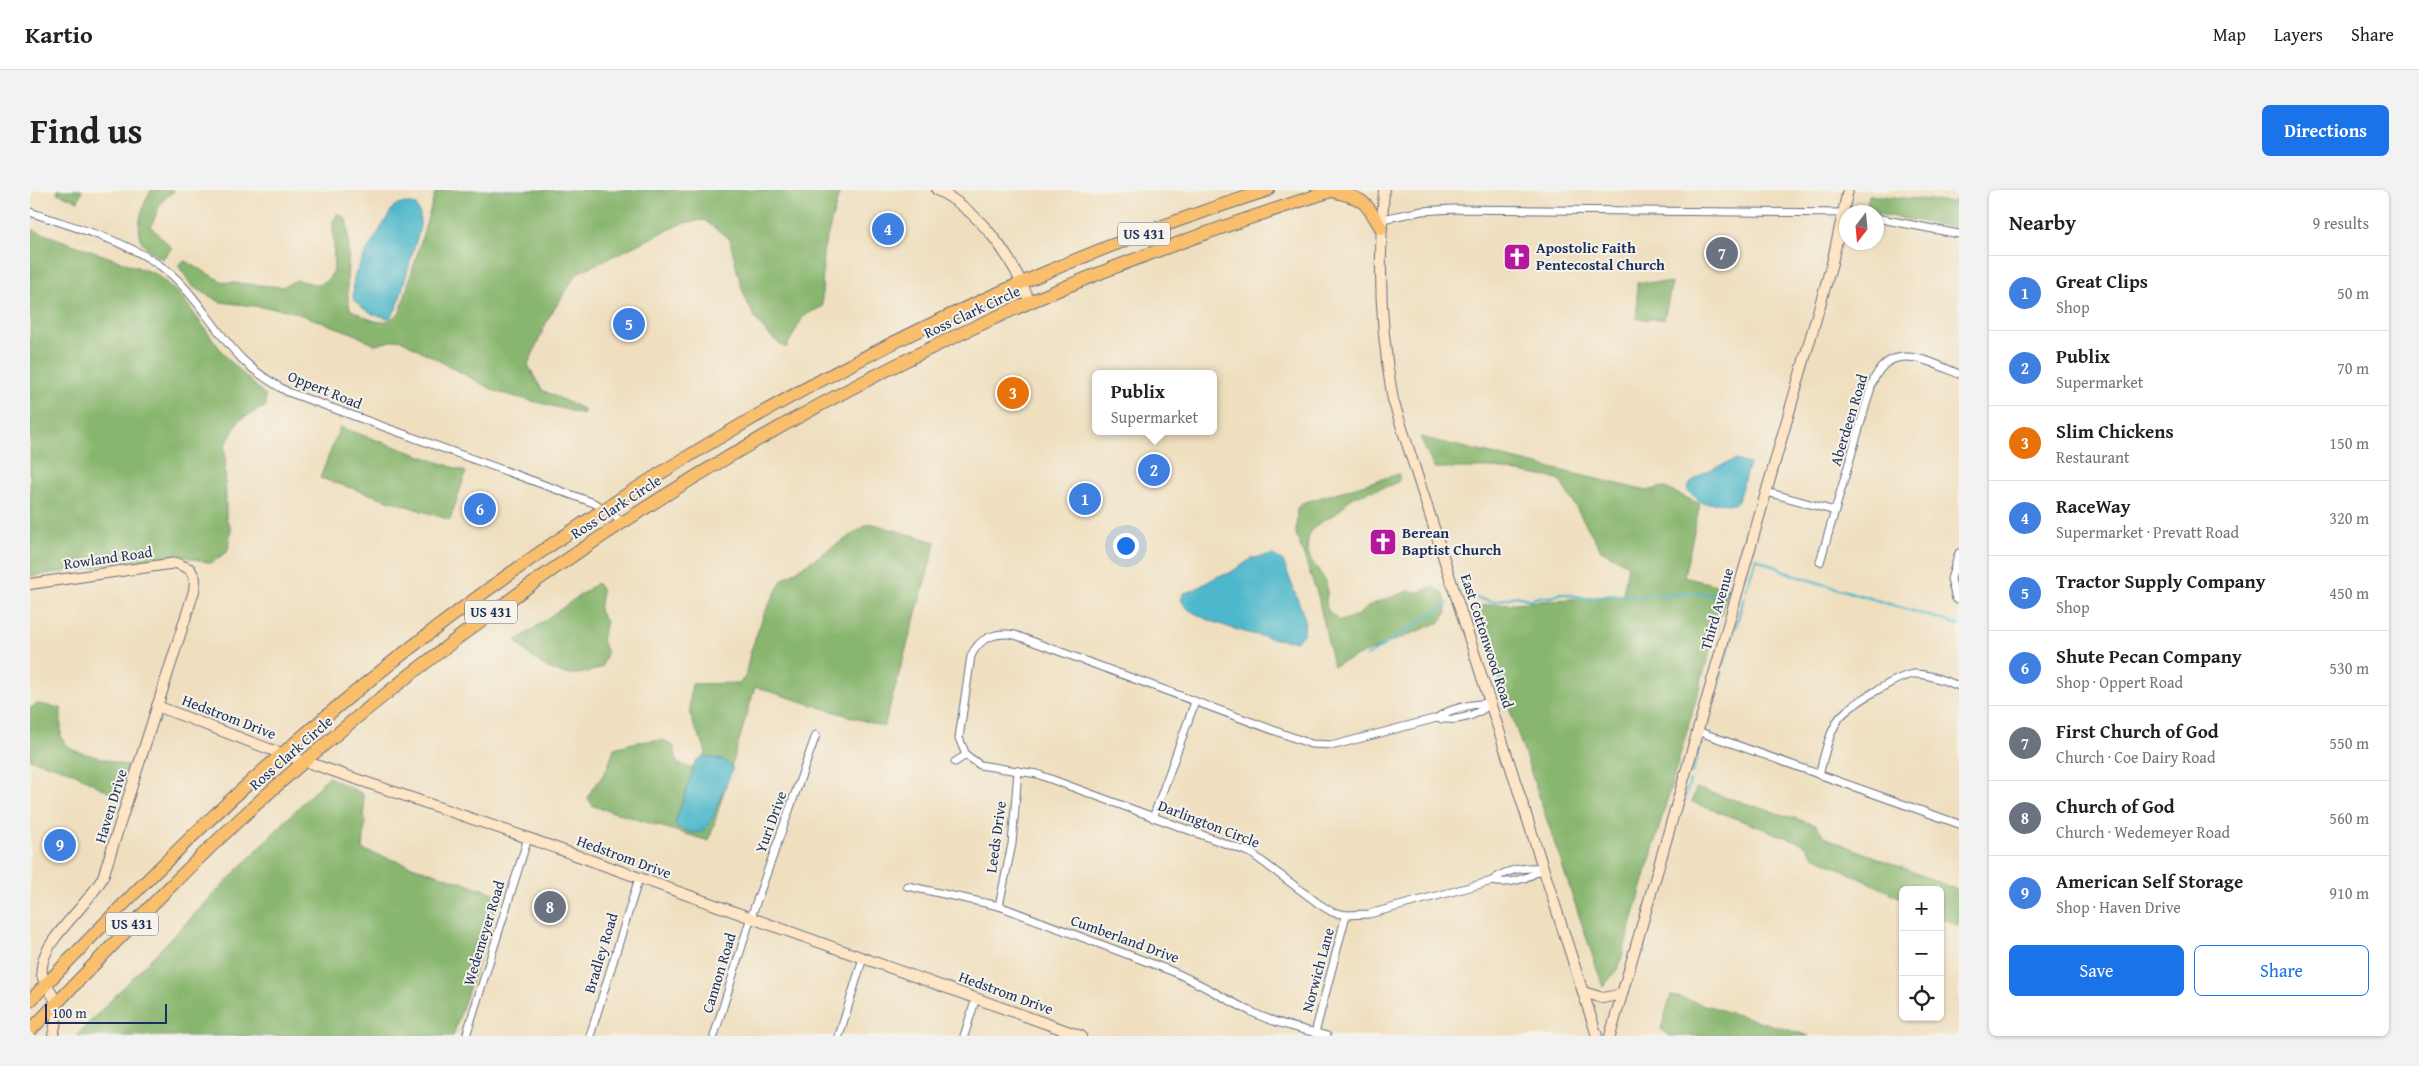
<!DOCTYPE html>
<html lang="en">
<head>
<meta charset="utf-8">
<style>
	:root { --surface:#fff; --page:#f2f2f2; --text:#202124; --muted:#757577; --line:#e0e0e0; --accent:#1a73e8 }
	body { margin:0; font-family:"Gentium Book Plus",serif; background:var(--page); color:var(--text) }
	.controls { position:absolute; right:15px; bottom:15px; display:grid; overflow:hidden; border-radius:8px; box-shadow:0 1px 4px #0004 }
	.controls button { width:45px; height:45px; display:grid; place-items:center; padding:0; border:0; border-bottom:1px solid var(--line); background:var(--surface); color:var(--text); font:25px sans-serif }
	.compass { position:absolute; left:1809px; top:15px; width:45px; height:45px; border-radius:50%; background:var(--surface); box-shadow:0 1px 4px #0004; rotate:196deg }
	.scale { position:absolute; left:15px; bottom:12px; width:122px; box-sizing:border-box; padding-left:5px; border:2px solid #1b2f5e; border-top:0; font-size:14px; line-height:18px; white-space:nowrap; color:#1b2f5e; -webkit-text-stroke:4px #f7f3e8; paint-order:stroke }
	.you { position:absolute; left:1095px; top:355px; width:18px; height:18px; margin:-12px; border:4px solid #fff; border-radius:50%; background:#1a73e8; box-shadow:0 0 0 8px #1a73e833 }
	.badge { display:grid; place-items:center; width:32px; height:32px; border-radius:50%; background:var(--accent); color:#fff; font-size:16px; font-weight:700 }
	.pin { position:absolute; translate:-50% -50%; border:2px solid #fff; box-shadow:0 1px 5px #0006 }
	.popup { position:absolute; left:1062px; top:180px; width:125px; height:65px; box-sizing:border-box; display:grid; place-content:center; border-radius:8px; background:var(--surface); filter:drop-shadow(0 1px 4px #0005); font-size:16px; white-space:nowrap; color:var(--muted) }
	.popup b { font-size:19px; color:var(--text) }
	.popup::after { content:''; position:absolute; left:50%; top:100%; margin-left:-10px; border:10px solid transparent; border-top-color:var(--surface) }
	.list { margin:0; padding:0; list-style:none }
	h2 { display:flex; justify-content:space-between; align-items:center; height:65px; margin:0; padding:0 20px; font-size:21px }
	h2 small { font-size:16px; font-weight:400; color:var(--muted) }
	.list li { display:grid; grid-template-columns:32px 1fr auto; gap:15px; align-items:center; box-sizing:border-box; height:75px; padding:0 20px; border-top:1px solid var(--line) }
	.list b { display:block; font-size:19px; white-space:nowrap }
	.list p { margin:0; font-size:16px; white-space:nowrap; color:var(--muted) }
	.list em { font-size:16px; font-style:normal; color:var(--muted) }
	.actions { display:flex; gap:10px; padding:15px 20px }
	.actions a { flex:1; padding:11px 0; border:1px solid var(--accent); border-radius:8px; text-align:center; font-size:18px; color:var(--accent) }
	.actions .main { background:var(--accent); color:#fff }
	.icon { flex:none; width:28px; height:28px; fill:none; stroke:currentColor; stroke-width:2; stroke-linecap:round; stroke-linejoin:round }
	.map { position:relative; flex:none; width:1929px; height:846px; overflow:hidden; border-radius:8px }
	header { display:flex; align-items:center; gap:30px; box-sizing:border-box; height:70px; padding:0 25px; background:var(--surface); border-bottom:1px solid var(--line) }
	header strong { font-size:24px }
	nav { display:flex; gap:28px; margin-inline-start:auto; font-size:18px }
	.intro { display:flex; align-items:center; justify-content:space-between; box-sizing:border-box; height:120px; padding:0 30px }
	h1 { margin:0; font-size:35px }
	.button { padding:12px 22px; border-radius:8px; background:var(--accent); color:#fff; font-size:18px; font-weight:700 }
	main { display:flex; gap:30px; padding:0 30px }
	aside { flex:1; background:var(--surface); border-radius:8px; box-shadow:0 1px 4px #0004 }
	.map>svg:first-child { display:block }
</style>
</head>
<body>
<header>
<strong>Kartio</strong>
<nav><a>Map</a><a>Layers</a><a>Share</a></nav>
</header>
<div class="intro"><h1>Find us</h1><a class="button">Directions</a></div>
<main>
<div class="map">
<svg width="1929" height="846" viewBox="0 0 1929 846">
	<rect width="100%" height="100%" fill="#f7f3e8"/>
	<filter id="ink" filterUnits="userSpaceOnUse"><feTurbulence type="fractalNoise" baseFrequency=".02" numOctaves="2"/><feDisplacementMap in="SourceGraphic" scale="10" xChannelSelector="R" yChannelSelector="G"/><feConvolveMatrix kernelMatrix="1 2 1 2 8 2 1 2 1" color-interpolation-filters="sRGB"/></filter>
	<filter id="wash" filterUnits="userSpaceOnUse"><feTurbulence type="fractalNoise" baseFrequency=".0096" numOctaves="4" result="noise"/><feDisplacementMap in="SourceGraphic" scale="20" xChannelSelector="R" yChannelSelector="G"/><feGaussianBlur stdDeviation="1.12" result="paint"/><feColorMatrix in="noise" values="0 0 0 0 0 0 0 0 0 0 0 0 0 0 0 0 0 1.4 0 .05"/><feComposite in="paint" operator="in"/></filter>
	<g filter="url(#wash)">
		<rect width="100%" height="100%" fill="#efdfbf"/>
		<g fill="#88b66e" stroke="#527266">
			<polygon points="28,0 52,0 48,11 27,3"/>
			<path d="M121,0H145L131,12L121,37L142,58L132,69C127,65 117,60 113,54C104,39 113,14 121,0Z"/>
			<path d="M406,0H810L793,62L792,117L774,125L756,158C715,133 710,92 700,49L674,30L653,33L547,83L518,129L498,175L512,200L555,220L553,224L467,202L369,149L345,155L322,143L258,120L190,112L162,96L148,75L155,71L193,92L252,97L267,90L288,95L298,90L304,80L303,32L308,23L316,29C323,60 313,90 320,119C339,129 353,140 370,122Z"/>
			<polygon points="1929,0 1929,38 1836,22 1839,5 1924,12"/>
			<polygon points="0,39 126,84 151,106 196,167 235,205 236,216 209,230 195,256 196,328 201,339 198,361 181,373 152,366 0,386"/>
			<polygon points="1607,92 1642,93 1634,129 1607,129"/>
			<polygon points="310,237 436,282 420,330 290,288"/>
			<polygon points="1390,247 1617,301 1633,297 1670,314 1654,387 1698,398 1589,777 1573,797 1445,416 1593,405 1598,375 1571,360 1529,289 1465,278 1404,278"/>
			<path d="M1369,284V291C1354,300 1333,300 1319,310C1314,314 1311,321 1305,324C1289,333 1272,341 1279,365C1282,374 1291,382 1295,391C1303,410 1285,414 1310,431L1328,425L1342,414L1379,401L1389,402L1403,397L1414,404L1417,422L1410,432L1303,476L1288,406L1266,344L1267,318L1272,313Z"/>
			<path d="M840,333L906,352L854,537L725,497L679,651L563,616L558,608C561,599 565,595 571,588C578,579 581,568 584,558L607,552L633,550L644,557L647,573L661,578L676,565C675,552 667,545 663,533C658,520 660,507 662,494L709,493L715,487L720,463L734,424L752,390Z"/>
			<path d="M567,393L572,401L569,421L576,432L572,450L577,463L572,477C536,494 509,478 486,451Z"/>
			<polygon points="8,514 31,518 31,548 42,560 98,576 89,608 42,582 0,569 0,518"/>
			<polygon points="298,587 333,604 335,633 333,660 470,705 423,846 46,846"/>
			<polygon points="1666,598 1786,635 1796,648 1929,700 1929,736 1910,727 1910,700 1873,700 1873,709 1784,666 1774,654 1662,612"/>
			<polygon points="1641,805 1779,846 1639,846 1631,839"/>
		</g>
		<g fill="#4eb8cb" stroke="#347494">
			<path d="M375,13L386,15L390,25V37L367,118L360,128C344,126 333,121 323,108L324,87L334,66L364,16Z"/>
			<path d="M1706,270L1719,274L1708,310L1704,314L1672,313L1657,300C1662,284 1691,275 1706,270Z"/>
			<path d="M1243,365L1253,371L1275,429L1274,443L1267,451C1240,451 1183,435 1161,421C1156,418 1153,414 1151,409L1154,403L1162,401L1188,386L1198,384L1223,368Z"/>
			<path d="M673,566L693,570L703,578L680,633C671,648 660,643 646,636L645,633L666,572Z"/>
		</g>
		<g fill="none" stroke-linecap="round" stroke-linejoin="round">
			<g stroke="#4eb8cb" stroke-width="2.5">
				<polyline points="1716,400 1726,368 1763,385 1929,435"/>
				<polyline points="1444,407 1463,412 1486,406 1501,410 1508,407 1522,407 1531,403 1560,409 1570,408 1576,405 1613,407 1623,404 1638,406 1655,403 1694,405 1698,402 1712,363"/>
				<polyline points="1705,438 1714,407"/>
				<polyline points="1337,466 1418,414"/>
				<polyline points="1694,474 1703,445"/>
				<polyline points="1689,492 1692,483"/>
				<polyline points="1677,531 1686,502"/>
				<polyline points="1662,583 1671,552"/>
				<polyline points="1653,613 1660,591"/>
			</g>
		</g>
	</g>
	<g filter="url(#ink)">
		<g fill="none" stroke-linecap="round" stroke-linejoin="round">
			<g stroke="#656d80" stroke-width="9">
				<g id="street">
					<path d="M0,22C47,39 103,51 142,85C169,109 186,143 212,169C226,183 242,193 258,202L564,313L575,319L592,332"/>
					<polyline points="1846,28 1929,44"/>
					<polyline points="1352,29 1392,21 1423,19 1816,23"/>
					<polyline points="1737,302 1805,321"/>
					<path d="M1790,372L1842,194C1859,149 1898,171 1929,184"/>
					<polyline points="1926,409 1921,389 1929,363"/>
					<path d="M1461,513C1442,514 1422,517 1407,528L1305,555L1281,554L985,445C966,441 949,448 941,466L929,548L936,565L950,575L1007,584L1221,663L1289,714L1302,722L1316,725L1339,724L1462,691C1480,695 1499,688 1513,678"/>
					<path d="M1407,528C1427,532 1446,526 1461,513"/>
					<polyline points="1667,541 1929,634"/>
					<polyline points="925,572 936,565"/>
					<path d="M1789,585C1794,567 1798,546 1808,530C1816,517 1870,484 1885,484C1900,484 1915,491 1929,496"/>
					<polyline points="1123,628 1165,512"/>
					<path d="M1462,691C1476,679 1495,677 1513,678"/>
					<path d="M877,696L969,716L1139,780C1169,792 1196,810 1226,824C1249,835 1273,839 1297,846"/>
					<polyline points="969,716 982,654 988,581"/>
					<polyline points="1285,843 1316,725"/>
					<polyline points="436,846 498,648"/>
					<polyline points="560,846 609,688"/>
					<polyline points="684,846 721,727 786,545"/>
					<polyline points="809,846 833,768"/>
					<polyline points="934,846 946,808"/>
				</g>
			</g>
			<g stroke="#656d80" stroke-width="12">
				<g id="secondary">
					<path d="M907,0C951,22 983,67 1000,113"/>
					<path d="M1354,0C1348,71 1350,140 1363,210L1567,846"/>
					<path d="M0,394L146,373L160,379L165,389L164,401L73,687C58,716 15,748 12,776C9,794 25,801 26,815C28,825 25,836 23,846"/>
					<polyline points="127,516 239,559 498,648 1051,846"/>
					<polyline points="1553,802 1573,808 1592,804"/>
					<polyline points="1580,846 1802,73 1818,0"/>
				</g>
			</g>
			<g stroke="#656d80" stroke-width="14">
				<g id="highway">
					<path d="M1301,1C1333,8 1335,10 1351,38"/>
					<path d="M0,811C81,726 163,641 252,564C535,316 879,114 1238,0"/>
					<path d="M0,841C89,748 178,654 276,570C494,383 737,228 1000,112C1099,69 1201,33 1304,0"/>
				</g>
			</g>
			<use href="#street" stroke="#fff" stroke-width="7"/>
			<use href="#secondary" stroke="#fde5c5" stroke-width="10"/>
			<use href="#highway" stroke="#f9bf6d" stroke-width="12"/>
		</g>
	</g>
	<defs>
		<g id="church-square" transform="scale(1.4375)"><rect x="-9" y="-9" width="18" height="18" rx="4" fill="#b5179e" stroke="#f7f3e8"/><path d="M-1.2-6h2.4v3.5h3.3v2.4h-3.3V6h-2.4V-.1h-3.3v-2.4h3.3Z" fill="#fff"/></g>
	</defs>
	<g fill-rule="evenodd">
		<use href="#church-square" x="1487" y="67"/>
		<use href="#church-square" x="1353" y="352"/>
	</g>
	<g text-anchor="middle" stroke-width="4" stroke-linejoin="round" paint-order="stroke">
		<g fill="#f7f3e8" stroke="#5d6a87" stroke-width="1">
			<rect x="1088" y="32.5" width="52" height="23" rx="4"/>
			<rect x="435" y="410.5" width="52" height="23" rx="4"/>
			<rect x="76" y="722.5" width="52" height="23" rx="4"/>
		</g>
		<g font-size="14" font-weight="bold" fill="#1b2f5e">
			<text x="1114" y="49">US 431</text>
			<text x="461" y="427">US 431</text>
			<text x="102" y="739">US 431</text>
		</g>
		<g font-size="15" font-weight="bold" fill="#1b2f5e" stroke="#f7f3e8" text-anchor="start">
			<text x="1506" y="63">Apostolic Faith<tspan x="1506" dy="17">Pentecostal Church</tspan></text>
			<text x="1372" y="348">Berean<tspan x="1372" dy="17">Baptist Church</tspan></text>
		</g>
		<g font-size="15" fill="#1b2f5e" stroke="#f7f3e8">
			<text transform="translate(942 122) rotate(-25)" y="5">Ross Clark Circle</text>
			<text transform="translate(295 200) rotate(22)" y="5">Oppert Road</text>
			<text transform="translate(1819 230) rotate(-73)" y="5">Aberdeen Road</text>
			<text transform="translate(586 317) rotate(-33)" y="5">Ross Clark Circle</text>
			<text transform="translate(78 368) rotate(-8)" y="5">Rowland Road</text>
			<text transform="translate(1687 419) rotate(-74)" y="5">Third Avenue</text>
			<text transform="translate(1457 451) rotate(72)" y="5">East Cottonwood Road</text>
			<text transform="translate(199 527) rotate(21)" y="5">Hedstrom Drive</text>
			<text transform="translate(261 563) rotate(-41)" y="5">Ross Clark Circle</text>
			<text transform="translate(81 616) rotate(-73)" y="5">Haven Drive</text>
			<text transform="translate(741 632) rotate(-70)" y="5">Yuri Drive</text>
			<text transform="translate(1179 634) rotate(21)" y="5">Darlington Circle</text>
			<text transform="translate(966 647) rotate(-82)" y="5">Leeds Drive</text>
			<text transform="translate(594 667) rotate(20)" y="5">Hedstrom Drive</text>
			<text transform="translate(454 743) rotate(-73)" y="5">Wedemeyer Road</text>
			<text transform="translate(1095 749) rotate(20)" y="5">Cumberland Drive</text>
			<text transform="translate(571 763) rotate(-73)" y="5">Bradley Road</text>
			<text transform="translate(1288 780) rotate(-75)" y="5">Norwich Lane</text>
			<text transform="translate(689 783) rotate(-73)" y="5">Cannon Road</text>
			<text transform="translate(976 803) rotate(20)" y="5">Hedstrom Drive</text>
		</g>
	</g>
</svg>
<div class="controls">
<button>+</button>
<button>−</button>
<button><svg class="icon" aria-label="locate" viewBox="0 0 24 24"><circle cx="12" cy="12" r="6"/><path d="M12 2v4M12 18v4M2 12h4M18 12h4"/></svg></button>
</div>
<svg class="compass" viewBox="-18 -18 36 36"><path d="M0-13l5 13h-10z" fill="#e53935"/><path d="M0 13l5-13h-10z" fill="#757577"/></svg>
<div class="scale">100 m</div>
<div class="you"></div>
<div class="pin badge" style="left:1055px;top:309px;background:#3f7fe0">1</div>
<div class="pin badge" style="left:1124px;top:280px;background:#3f7fe0">2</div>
<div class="popup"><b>Publix</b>Supermarket</div>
<div class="pin badge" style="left:983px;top:203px;background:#e8710a">3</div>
<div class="pin badge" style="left:858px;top:39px;background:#3f7fe0">4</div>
<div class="pin badge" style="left:599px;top:134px;background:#3f7fe0">5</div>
<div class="pin badge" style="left:450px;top:319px;background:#3f7fe0">6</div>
<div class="pin badge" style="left:1692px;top:63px;background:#6b7280">7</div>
<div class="pin badge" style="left:520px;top:717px;background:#6b7280">8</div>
<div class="pin badge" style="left:30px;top:655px;background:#3f7fe0">9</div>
</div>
<aside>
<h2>Nearby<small>9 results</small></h2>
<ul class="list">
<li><span class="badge" style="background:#3f7fe0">1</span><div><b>Great Clips</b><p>Shop</p></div><em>50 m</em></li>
<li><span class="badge" style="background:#3f7fe0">2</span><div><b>Publix</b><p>Supermarket</p></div><em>70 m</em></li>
<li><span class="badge" style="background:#e8710a">3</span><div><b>Slim Chickens</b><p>Restaurant</p></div><em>150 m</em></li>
<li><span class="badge" style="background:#3f7fe0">4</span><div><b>RaceWay</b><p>Supermarket · Prevatt Road</p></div><em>320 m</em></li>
<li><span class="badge" style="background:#3f7fe0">5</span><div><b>Tractor Supply Company</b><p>Shop</p></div><em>450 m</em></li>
<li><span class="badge" style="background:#3f7fe0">6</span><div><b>Shute Pecan Company</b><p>Shop · Oppert Road</p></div><em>530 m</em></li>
<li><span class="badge" style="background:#6b7280">7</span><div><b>First Church of God</b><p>Church · Coe Dairy Road</p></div><em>550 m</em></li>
<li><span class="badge" style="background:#6b7280">8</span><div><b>Church of God</b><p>Church · Wedemeyer Road</p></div><em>560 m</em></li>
<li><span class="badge" style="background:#3f7fe0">9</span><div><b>American Self Storage</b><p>Shop · Haven Drive</p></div><em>910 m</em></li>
</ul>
<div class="actions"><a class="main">Save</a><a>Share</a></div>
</aside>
</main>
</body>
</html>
